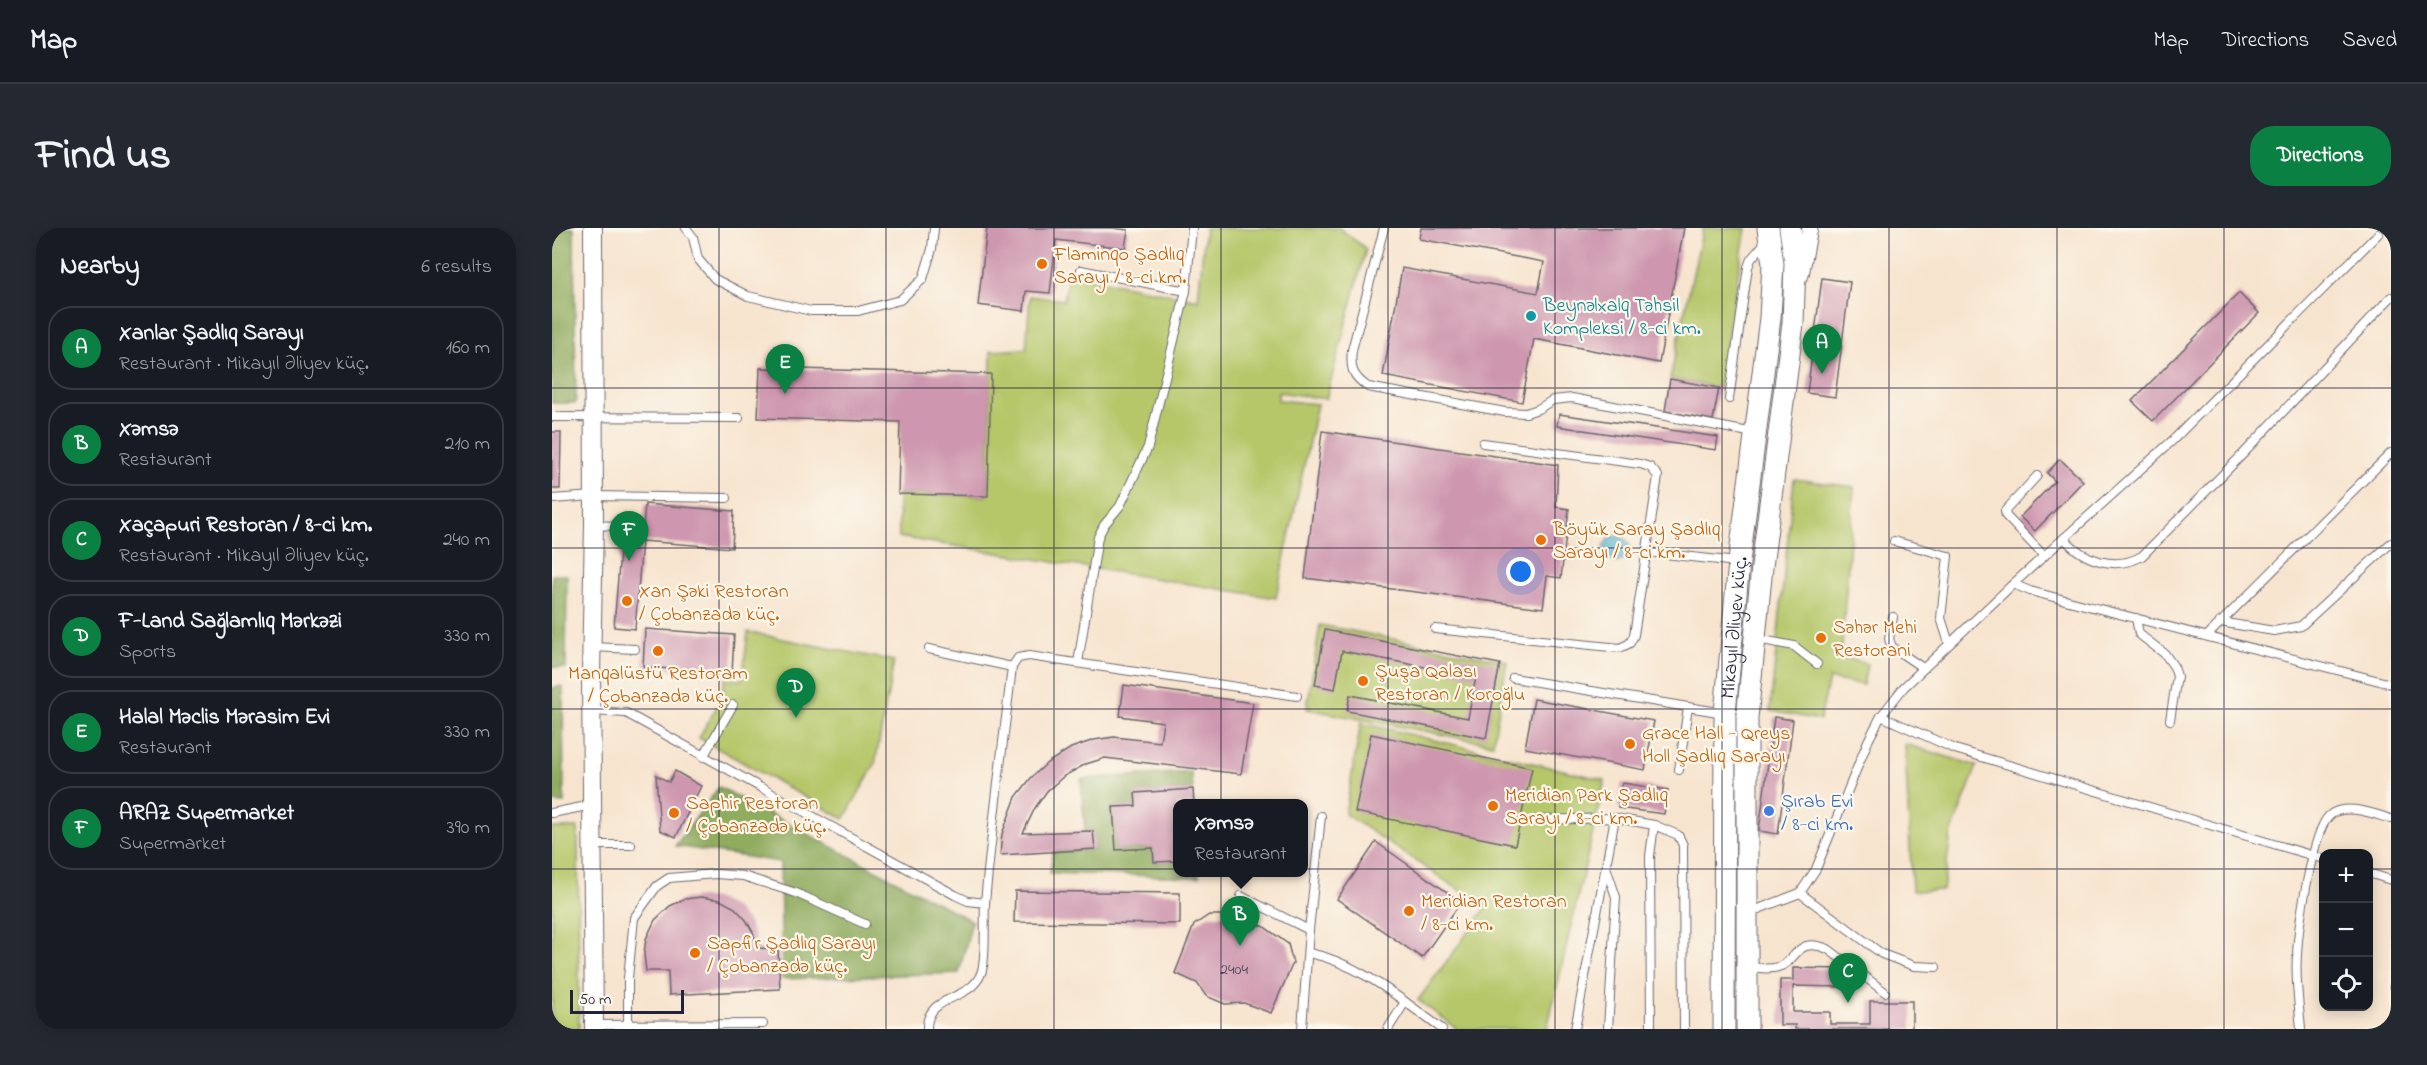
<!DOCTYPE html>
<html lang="en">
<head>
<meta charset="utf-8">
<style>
	:root { --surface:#171b24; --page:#242831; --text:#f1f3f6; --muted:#9ea1a6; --line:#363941; --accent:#0b8043 }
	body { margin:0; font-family:"Indie Flower",sans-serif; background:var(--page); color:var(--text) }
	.controls { position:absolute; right:18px; bottom:18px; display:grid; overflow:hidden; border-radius:12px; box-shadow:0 3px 15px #0003 }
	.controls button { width:54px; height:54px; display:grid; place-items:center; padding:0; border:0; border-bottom:2px solid var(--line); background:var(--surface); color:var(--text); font:30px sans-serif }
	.scale { position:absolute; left:18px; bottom:15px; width:114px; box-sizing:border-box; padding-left:6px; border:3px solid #22223b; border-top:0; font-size:16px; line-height:21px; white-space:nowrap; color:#22223b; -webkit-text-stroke:4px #fbf7ec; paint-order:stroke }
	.you { position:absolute; left:969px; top:344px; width:21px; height:21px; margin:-15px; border:4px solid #fff; border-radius:50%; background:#1a73e8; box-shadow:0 0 0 9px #1a73e833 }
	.badge { display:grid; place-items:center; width:39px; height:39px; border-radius:50%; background:var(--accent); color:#fff; font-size:20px; font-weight:700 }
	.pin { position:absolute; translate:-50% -50px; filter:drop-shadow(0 2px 3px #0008) }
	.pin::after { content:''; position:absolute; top:32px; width:21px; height:18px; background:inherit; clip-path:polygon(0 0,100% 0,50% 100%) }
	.popup { position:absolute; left:621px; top:571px; width:135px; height:78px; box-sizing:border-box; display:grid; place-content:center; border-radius:12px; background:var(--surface); filter:drop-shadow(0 2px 4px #0005); font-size:20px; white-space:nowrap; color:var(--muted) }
	.popup b { font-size:22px; color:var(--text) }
	.popup::after { content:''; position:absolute; left:50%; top:100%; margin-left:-12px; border:12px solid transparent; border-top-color:var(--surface) }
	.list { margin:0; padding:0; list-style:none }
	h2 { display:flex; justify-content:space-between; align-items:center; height:78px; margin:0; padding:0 24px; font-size:26px }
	h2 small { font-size:20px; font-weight:400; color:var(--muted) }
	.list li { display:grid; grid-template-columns:39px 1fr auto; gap:18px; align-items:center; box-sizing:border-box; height:84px; margin:0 12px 12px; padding:0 12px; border:2px solid var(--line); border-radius:24px }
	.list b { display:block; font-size:22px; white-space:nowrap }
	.list p { margin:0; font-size:20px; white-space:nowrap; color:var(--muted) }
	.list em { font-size:20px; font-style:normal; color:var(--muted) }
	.icon { flex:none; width:33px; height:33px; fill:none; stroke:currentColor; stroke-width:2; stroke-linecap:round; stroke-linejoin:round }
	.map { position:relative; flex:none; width:1839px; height:801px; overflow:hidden; border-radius:24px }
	header { display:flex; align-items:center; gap:36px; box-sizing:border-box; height:84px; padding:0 30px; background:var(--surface); border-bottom:2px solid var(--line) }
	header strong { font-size:28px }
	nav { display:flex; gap:33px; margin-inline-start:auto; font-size:21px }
	.intro { display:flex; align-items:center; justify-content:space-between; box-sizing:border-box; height:144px; padding:0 36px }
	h1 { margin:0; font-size:42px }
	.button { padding:15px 27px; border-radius:24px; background:var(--accent); color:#fff; font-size:21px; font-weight:700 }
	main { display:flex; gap:36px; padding:0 36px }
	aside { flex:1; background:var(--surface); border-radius:24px; box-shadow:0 3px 15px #0003 }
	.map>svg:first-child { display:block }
</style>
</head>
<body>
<header>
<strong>Map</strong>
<nav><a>Map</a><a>Directions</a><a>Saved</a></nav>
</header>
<div class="intro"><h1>Find us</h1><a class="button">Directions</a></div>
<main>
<aside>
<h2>Nearby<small>6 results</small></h2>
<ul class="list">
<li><span class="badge">A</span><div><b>Xanlar Şadlıq Sarayı</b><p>Restaurant · Mikayıl Əliyev küç.</p></div><em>160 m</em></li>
<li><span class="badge">B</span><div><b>Xəmsə</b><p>Restaurant</p></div><em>210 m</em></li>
<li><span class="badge">C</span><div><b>Xaçapuri Restoran / 8-ci km.</b><p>Restaurant · Mikayıl Əliyev küç.</p></div><em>240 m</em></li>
<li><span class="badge">D</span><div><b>F-Land Sağlamlıq Mərkəzi</b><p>Sports</p></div><em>330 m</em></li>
<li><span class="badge">E</span><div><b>Halal Məclis Mərasim Evi</b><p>Restaurant</p></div><em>330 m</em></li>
<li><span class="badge">F</span><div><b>ARAZ Supermarket</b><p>Supermarket</p></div><em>390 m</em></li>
</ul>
</aside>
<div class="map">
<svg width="1839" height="801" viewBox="0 0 1839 801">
	<rect width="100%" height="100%" fill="#fbf7ec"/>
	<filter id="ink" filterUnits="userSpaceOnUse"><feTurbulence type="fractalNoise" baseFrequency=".0167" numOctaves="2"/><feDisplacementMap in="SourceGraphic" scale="12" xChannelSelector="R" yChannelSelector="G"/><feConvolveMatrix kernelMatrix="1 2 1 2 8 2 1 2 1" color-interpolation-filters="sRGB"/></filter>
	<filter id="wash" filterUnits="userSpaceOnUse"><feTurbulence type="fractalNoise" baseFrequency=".008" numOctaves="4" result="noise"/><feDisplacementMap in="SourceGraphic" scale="24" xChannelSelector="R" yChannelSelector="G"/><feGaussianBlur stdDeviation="1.35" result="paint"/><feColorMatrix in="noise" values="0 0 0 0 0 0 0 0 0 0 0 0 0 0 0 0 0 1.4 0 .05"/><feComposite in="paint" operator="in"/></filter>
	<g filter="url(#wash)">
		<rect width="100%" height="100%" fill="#f7e4ce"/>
		<g fill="#b6c76a" stroke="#6c7452" stroke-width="1.5">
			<polygon points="653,0 787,0 814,21 774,171 726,164 726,172 765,176 724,370 347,309 346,266 436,268 439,123 474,121 478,68 512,72 516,46 646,72"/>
			<polygon points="1151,0 1194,0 1167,160 1118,151"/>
			<polygon points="1242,251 1302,259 1289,429 1315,436 1311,457 1277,451 1268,492 1218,483"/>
			<polygon points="768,397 955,433 941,516 755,481"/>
			<polygon points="196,404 342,433 323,536 292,591 147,510 169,471 173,451 190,452"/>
			<polygon points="809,495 1053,552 995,801 905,801 866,772 934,680 793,586"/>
			<polygon points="1353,516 1425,538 1399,606 1391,662 1360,663"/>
			<polygon points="0,600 26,600 27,801 0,801"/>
		</g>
		<g fill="#90ac5e" stroke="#59674c" stroke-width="1.5">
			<polygon points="0,0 22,0 24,175 0,175"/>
			<polygon points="0,347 15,347 14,440 0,439"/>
			<polygon points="11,458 12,575 0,574 0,460"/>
			<polygon points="639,544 641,561 584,565 584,578 561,579 564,622 601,620 602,634 625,633 625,644 647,645 647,649 498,645 501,624 543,621 541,603 533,603 529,551"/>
			<polygon points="167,559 420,693 407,745 230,751 228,634 123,618"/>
		</g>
		<circle fill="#4eaccd" stroke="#386784" stroke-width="1.5" cx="1065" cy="321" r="13"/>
		<g id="blocks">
			<g fill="#ce97af">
				<polygon points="435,0 560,0 576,2 573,20 504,12 498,65 474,63 472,83 426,77"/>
				<polygon points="869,0 1132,0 1107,135 982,111 970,174 831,148 850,40 986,65 992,34 867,11"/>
				<polygon points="1270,50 1298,54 1283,169 1255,165"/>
				<polygon points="1687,65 1707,85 1601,193 1580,173"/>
				<polygon points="208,140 439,146 436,268 346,266 348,194 206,190"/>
				<polygon points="1118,151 1167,160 1161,192 1113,183"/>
				<polygon points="1007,186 1166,209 1164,222 1005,198"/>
				<polygon points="770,203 1006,237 1004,279 1017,281 1009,350 995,348 991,380 753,350"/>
				<polygon points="0,204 9,204 8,261 0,261"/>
				<polygon points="1508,231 1531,253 1483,303 1468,289 1503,253 1495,245"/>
				<polygon points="93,276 182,283 180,320 90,313"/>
				<polygon points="69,312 90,313 83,401 62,399"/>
				<polygon points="93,401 182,407 180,445 91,439"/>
				<polygon points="773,402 948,436 934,510 795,483 798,467 916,490 924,449 790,423 783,461 763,457"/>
				<polygon points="572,457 701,475 689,546 553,530 534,536 512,548 495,563 483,580 471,605 541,603 543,621 448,627 450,606 464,569 479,550 495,535 519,520 542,512 562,509 608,514 611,494 568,488"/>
				<polygon points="982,471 1102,493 1093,542 973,520"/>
				<polygon points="1222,489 1241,492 1226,606 1207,603"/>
				<polygon points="819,506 980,540 963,617 803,584"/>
				<polygon points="123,543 149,558 124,609 108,602 104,547 117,554"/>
				<polygon points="1070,555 1116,562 1112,586 1066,580"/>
				<polygon points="641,561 642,576 625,576 625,633 602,634 601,620 564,622 561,579 584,578 583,565"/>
				<polygon points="824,614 909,674 870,730 785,671"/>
				<polygon points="463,663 628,665 628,696 462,694"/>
				<polygon points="149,669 168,672 183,680 194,692 201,704 206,720 226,721 228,761 117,767 116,743 94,743 92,726 94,711 103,692 118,678 133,671"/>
				<polygon points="657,687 679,687 711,698 736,716 741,735 719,785 692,775 673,776 654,768 645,755 623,745 642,697"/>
				<polygon points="1241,740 1292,741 1292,759 1241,758 1241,784 1278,784 1278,796 1318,796 1318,773 1360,773 1360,801 1243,801 1243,797 1228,797 1228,752 1241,752"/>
			</g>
		</g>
	</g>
	<g filter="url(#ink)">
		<use href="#blocks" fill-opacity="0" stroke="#6d666e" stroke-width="1.5"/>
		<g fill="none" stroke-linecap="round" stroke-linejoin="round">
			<g stroke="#6d666e" stroke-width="10">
				<g id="service">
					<polyline points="134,0 141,9 146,31 163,51 196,68 259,83 306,83 348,72 371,51 380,21 382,0"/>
					<path d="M832,0L800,122C798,140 800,148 816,159L953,184L974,185L986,181L1001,172L1020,170L1202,205"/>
					<polyline points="529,42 634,63"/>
					<polyline points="1177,171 1196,39 1199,31 1213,15"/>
					<polyline points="0,189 187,190"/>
					<polyline points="1485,248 1453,283 1454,288 1492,328"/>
					<polyline points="0,271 42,268 175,270"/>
					<polyline points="42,297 84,299"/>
					<path d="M1512,310C1532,333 1563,343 1590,328L1693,224L1839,69"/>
					<polyline points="1342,313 1396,328 1389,390 1397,415"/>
					<polyline points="1095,324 1185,334"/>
					<polyline points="1461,356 1478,363 1839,456"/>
					<polyline points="1341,389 1337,411 1340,419 1371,440"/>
					<polyline points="1584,390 1587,406 1613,426 1622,439 1625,448 1618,492"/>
					<polyline points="1668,394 1722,403 1749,398 1839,315"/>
					<polyline points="883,401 1068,420 1078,415 1082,407 1106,248 1098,239 1088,236 931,215"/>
					<polyline points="1655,408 1839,225"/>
					<polyline points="1205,411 1242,418 1265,436"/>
					<polyline points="40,419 83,421"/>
					<polyline points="377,421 460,439"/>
					<polyline points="526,435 546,309 552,297 568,278 596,219 634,63 640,0"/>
					<polyline points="961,450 1172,485"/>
					<polyline points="40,483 74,485 403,667 416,673 433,675"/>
					<polyline points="1329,488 1403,521 1772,631"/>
					<polyline points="151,529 181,477"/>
					<polyline points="1127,542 1136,479"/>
					<polyline points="0,585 40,577"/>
					<polyline points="984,592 1063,590 1102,597 1098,628 1099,801"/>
					<polyline points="1102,597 1126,607 1131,617 1132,801"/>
					<polyline points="42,617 79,617"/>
					<polyline points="1054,639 1064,669 1056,801"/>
					<polyline points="1816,645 1839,652"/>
					<polyline points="1248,665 1330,726 1362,738 1384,739"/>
					<polyline points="689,668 757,702 750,801"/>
					<polyline points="1196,685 1248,665 1264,641 1316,513 1329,488 1352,459 1461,356 1621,212 1826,6"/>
					<polyline points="757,702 769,588"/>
					<path d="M757,725C807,735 850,772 890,801"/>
					<path d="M1197,739C1205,740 1217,742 1226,739C1247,733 1242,708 1276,721L1333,764"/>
					<polyline points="43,797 211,796"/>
					<polyline points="76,797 76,750 82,690 105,658 117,650 163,646 191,648 244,665 313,696"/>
					<path d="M375,801C374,763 425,776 431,738C434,718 432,696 433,675C440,596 451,517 460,439L466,430L477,428L745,468"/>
					<polyline points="836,801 853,774"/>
					<polyline points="1023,801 1063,590"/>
					<path d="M1749,801C1747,776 1743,752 1745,727C1746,702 1760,604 1777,588C1791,574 1822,586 1839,591"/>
				</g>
			</g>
			<g stroke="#6d666e" stroke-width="17">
				<polyline id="minor" points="1249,47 1258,0"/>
			</g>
			<g stroke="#6d666e" stroke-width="20">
				<polyline id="tertiary" points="41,0 42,297 39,445 42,801"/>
			</g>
			<g stroke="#6d666e" stroke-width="23">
				<g id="secondary">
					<path id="s1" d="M1172,801L1173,485L1187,334L1218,90L1221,36L1216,0"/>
					<polyline points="1195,801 1195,490 1210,339 1241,95 1243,35 1238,0"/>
				</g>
			</g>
			<use href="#service" stroke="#fff" stroke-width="8"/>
			<use href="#minor" stroke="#fff" stroke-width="15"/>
			<use href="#tertiary" stroke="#fff" stroke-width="18"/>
			<use href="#secondary" stroke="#fff" stroke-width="21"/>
			<g stroke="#22223b" stroke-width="4.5" stroke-dasharray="9 4.5" stroke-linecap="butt">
				<polyline points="1838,748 1839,749"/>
				<polyline points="1837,759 1839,759"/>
			</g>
		</g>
	</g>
	<path fill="none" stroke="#22223b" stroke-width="1.5" stroke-opacity="0.55" d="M167,0V801M334,0V801M502,0V801M669,0V801M836,0V801M1003,0V801M1170,0V801M1337,0V801M1505,0V801M1672,0V801M0,160H1839M0,320H1839M0,481H1839M0,641H1772M1816,641H1839"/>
	<g fill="#e8710a" stroke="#fbf7ec" stroke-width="2">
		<circle cx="490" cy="36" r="6"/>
		<circle cx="989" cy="312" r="6"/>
		<circle cx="75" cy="373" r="6"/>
		<circle cx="1269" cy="410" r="6"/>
		<circle cx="106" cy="423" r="6"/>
		<circle cx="811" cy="453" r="6"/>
		<circle cx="1078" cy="516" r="6"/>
		<circle cx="941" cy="578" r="6"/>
		<circle cx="122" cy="585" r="6"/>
		<circle cx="857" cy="683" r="6"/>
		<circle cx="143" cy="725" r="6"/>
	</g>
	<circle fill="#0f9aa8" stroke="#fbf7ec" stroke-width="2" cx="979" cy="88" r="6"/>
	<circle fill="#3f7fe0" stroke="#fbf7ec" stroke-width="2" cx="1217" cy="583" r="6"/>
	<g text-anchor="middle" stroke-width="4.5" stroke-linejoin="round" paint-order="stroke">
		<g font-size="16" fill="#4d3f58">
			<text x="682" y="746">2404</text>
		</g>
		<g font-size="20" fill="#c56008" stroke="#fbf7ec" text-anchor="start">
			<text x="502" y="32">Flaminqo Şadlıq<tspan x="502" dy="23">Sarayı / 8-ci km.</tspan></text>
			<text x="1001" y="307">Böyük Saray Şadlıq<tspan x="1001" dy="23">Sarayı / 8-ci km.</tspan></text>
			<text x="87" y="369">Xan Şəki Restoran<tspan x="87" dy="23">/ Çobanzadə küç.</tspan></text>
			<text x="1281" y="405">Səhər Mehi<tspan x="1281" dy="23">Restorani</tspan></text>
			<text x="823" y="449">Şuşa Qalası<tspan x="823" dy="23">Restoran / Koroğlu</tspan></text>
			<text x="106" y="451" text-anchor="middle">Manqalüstü Restoram<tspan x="106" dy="23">/ Çobanzadə küç.</tspan></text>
			<text x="1090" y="511">Grace Hall - Qreys<tspan x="1090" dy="23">Holl Şadlıq Sarayı</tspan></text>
			<text x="953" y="573">Meridian Park Şadlıq<tspan x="953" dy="23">Sarayı / 8-ci km.</tspan></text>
			<text x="134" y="581">Saphir Restoran<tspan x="134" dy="23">/ Çobanzadə küç.</tspan></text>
			<text x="869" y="679">Meridian Restoran<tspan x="869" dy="23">/ 8-ci km.</tspan></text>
			<text x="155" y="721">Sapfir Şadlıq Sarayı<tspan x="155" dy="23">/ Çobanzadə küç.</tspan></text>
		</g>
		<g font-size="20" fill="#0d838f" stroke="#fbf7ec" text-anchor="start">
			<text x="991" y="83">Beynəlxalq Təhsil<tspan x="991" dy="23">Kompleksi / 8-ci km.</tspan></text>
		</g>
		<g font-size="20" fill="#22223b" stroke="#fbf7ec">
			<text dy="7" stroke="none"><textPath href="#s1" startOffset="402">Mikayıl Əliyev küç.</textPath></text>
		</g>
		<g font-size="20" fill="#366cbe" stroke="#fbf7ec" text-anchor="start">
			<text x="1229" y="579">Şırab Evi<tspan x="1229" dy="23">/ 8-ci km.</tspan></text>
		</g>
	</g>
</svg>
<div class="controls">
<button>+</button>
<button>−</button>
<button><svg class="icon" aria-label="locate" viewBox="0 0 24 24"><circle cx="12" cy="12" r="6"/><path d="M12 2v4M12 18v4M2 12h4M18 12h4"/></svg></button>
</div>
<div class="scale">50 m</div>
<div class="you"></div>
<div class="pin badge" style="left:1270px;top:146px">A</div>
<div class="pin badge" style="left:688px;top:718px">B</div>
<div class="popup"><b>Xəmsə</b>Restaurant</div>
<div class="pin badge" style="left:1296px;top:775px">C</div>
<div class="pin badge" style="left:244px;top:490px">D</div>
<div class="pin badge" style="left:233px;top:166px">E</div>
<div class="pin badge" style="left:77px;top:333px">F</div>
</div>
</main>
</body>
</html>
